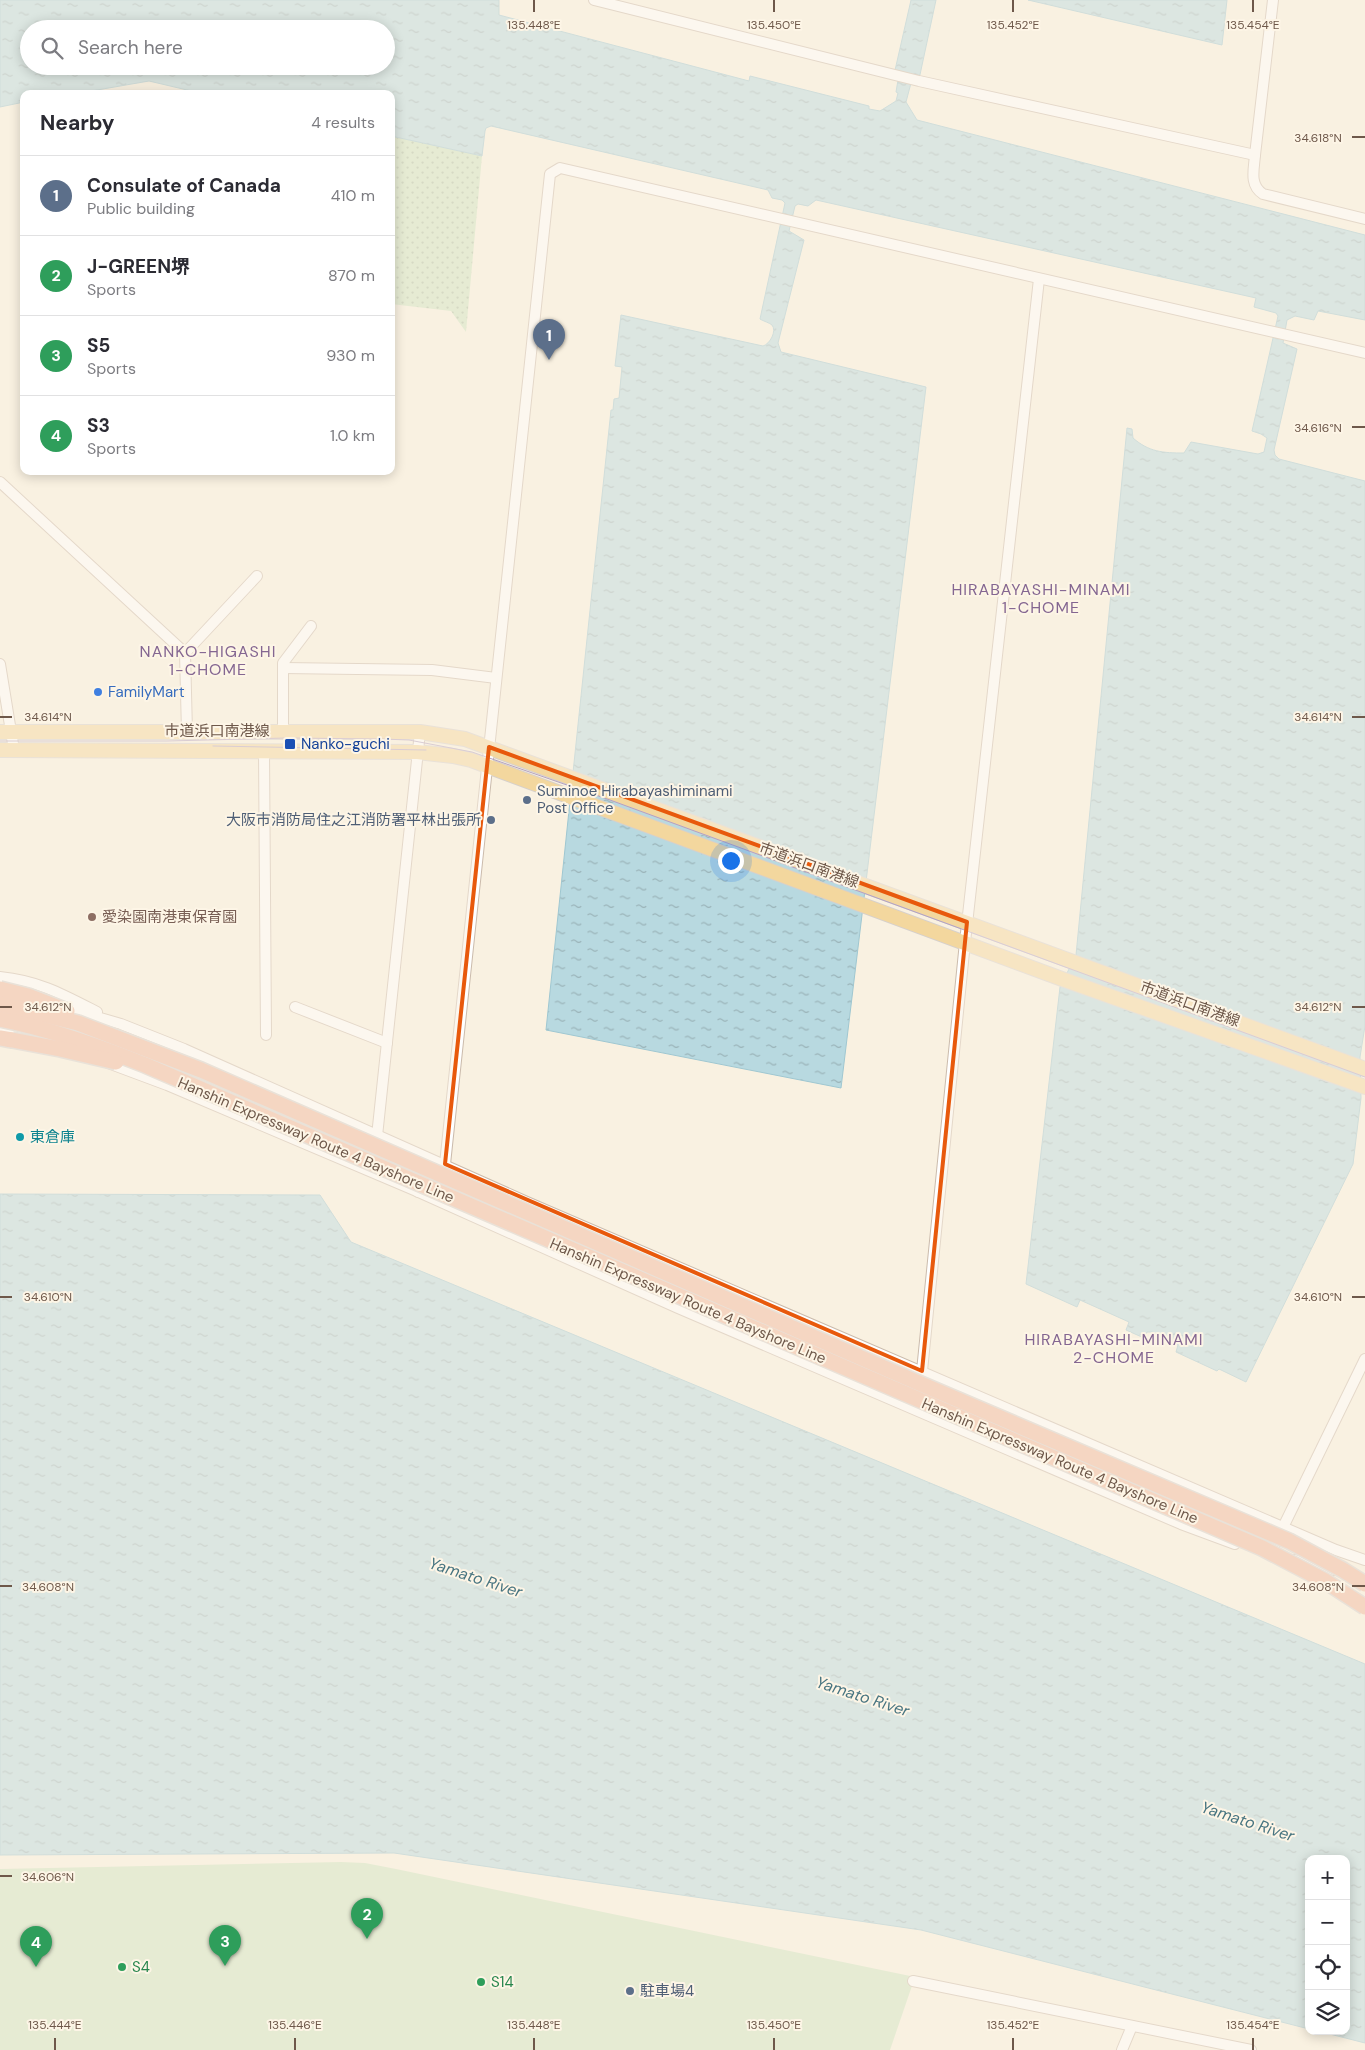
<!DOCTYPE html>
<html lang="en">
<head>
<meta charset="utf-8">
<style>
	:root { --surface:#fff; --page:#f7f7f7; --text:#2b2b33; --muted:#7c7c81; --line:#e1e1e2; --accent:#ea580c }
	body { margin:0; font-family:"DM Sans","Noto Sans JP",sans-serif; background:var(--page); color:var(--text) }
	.controls { position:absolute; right:15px; bottom:15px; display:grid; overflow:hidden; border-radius:10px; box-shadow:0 2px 12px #0003 }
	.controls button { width:45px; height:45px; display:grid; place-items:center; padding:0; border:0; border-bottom:1px solid var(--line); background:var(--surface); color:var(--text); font:25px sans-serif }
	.you { position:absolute; left:730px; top:860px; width:18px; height:18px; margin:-12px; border:4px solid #fff; border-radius:50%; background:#1a73e8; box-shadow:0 0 0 8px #1a73e833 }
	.badge { display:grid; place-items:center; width:32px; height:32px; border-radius:50%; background:var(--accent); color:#fff; font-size:16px; font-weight:700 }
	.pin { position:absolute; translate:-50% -41px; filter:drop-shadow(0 1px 2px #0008) }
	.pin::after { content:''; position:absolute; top:26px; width:18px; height:15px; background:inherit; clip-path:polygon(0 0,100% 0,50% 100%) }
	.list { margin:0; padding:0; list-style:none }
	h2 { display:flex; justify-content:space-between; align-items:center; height:65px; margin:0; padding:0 20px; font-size:21px }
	h2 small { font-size:16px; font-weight:400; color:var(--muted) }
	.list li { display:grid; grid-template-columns:32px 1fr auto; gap:15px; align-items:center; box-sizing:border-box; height:80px; padding:0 20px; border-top:1px solid var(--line) }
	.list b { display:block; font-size:19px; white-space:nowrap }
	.list p { margin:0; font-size:16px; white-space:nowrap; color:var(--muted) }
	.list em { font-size:16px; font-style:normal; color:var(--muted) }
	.icon { flex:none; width:28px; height:28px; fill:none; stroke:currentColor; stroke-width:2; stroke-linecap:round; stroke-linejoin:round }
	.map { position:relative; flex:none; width:1365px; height:2050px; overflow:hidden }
	.search { position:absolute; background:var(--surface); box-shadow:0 2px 12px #0003; left:20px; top:20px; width:375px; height:55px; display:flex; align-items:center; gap:12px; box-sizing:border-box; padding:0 18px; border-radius:28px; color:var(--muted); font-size:19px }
	.panel { position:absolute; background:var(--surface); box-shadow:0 2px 12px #0003; left:20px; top:90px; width:375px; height:385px; border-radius:10px }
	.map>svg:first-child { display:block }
</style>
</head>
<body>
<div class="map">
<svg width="1365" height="2050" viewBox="0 0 1365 2050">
	<defs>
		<pattern id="grass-dots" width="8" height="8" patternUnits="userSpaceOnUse" patternTransform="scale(1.25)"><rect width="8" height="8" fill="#cee5c1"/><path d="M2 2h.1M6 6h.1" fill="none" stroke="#abbc9f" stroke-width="1.8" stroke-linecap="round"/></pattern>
		<pattern id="water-ripples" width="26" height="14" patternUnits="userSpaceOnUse" patternTransform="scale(1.25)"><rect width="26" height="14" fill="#b8d9e0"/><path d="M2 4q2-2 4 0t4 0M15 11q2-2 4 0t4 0" fill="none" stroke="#9ab3b8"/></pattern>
	</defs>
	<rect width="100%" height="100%" fill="#f9f1e1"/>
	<polygon fill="url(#grass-dots)" points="391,136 482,156 466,332 451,311 391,304"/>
	<polygon fill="#cee5c1" points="341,1862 365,1863 396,1869 915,1977 890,2050 0,2050 0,1869"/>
	<g fill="url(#water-ripples)" stroke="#9fc7d1" fill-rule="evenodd">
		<path d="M0,0H499V15L749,81L750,76L869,106V109L880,111L896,101L898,93L896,92L898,80L893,79L911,0H936L918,84L911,83L906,102L917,120L1365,235V320L1318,311L1314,320L1295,316L1287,320L1283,343L1297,349L1274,450L1275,455L1279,459L1365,481V1026L1360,1057L1361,1098L1353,1164L1246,1382L1219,1369L1217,1371L1176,1352L1178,1345L1152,1332H1147L1144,1338L1126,1330L1129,1322L1080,1300L1077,1307L1026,1284L1060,987L1076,955L1127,428L1132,429L1133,438C1149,452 1163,453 1184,453L1191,442L1258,454L1264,452L1267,438L1261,434L1252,431L1278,316L1276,313L1254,307L1256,298L816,200L808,206L798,204L795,206L789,231L804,240L778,343L781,352L926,387L841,1088L546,1030L611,410H613L614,399L619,398L622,367L615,366L621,315L763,346C770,344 777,331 772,325C770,323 763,321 760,319L785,203L782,200L772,198L768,190L491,126L486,128L485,131L482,156L391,136V94H204L149,81L74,94H24V102L0,107ZM29,29H386V66H29Z"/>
		<polygon points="1028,0 1227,0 1222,45"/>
		<polygon points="0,1194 320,1195 351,1242 1365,1664 1365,2043 1318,2031 1346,2031 1346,1859 1309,1859 1309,2029 921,1930 394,1853 0,1855"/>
	</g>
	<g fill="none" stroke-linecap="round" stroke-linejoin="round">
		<g stroke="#cbbbac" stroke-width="12">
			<g id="minor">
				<polyline points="594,0 919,81 1255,155"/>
				<path d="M1273,0L1255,155C1254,169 1249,185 1263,194L1365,219"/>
				<polyline points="0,482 185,653 187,732"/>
				<polyline points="185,653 257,576"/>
				<polyline points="0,664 14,750"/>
				<polyline points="283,668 432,670 496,678"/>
				<polyline points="283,731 283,663 311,626"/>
				<polyline points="264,751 266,1035"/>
				<path d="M0,977C39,981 62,994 97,1012"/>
				<polyline points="62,1007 121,1024 184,1049 527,1202 1336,1550 1365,1560"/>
				<polyline points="295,1007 387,1043"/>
				<polyline points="0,1030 26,1035"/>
				<polyline points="108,1063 167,1085 414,1190 678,1308 1181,1524 1235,1544"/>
				<polyline points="377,1136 420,732"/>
				<polyline points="418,1192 445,1164 550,174 560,168 1365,353"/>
				<polyline points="920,1377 922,1371 965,942 1039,279"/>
				<polyline points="1270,1554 1365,1359"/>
				<polyline points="1295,1560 1334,1570"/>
				<polyline points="913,1981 1251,2050"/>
				<polyline points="1122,2050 1132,2026"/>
			</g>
		</g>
		<g stroke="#d6d0cc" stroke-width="16">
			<g id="major">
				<polyline points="0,732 420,732 465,739 1365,1069"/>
				<polyline points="0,750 417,752 453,756 471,760 1062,979 1365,1087"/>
			</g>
		</g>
		<g stroke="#d6d0cc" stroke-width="18">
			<polyline id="highway" points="0,1038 12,1040"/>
		</g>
		<use href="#minor" stroke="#fff" stroke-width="10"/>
		<use href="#major" stroke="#f3d79e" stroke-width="14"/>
		<use href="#highway" stroke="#efb59c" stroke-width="15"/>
		<g stroke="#b3a1c1" stroke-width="1">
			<polyline points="0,741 167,741 287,738 382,739 409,740 472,752 610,800 1365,1077"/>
			<polyline points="213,746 426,750"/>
		</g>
		<g stroke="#d6d0cc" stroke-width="18" stroke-linecap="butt">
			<g id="highway-bridge">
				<polyline points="0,989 28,996 67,1011"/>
				<polyline points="0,1004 78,1023 201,1070 921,1384 1289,1541 1343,1570 1365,1584"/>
				<path d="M0,1019C51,1029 98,1046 145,1065L1262,1548L1325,1581L1365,1607"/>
				<polyline points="12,1040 60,1049 116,1062"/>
			</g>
		</g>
		<use href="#highway-bridge" stroke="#efb59c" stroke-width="15"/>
	</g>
	<path d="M0 0H1365V2050H0ZM489,747L967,922L922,1371L445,1164Z" fill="#f9f1e1" fill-opacity=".55" fill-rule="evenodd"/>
	<path fill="none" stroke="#e8590c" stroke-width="4" stroke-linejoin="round" d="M489,747L967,922L922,1371L445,1164Z"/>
	<path fill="none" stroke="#6e584a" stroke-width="2" d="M534,0V12M774,0V12M1013,0V12M1253,0V12M1352,137H1365M1352,427H1365M0,717H12M1352,717H1365M0,1007H12M1352,1007H1365M0,1297H12M1352,1297H1365M0,1586H12M1352,1586H1365M0,1876H12M55,2038V2050M295,2038V2050M534,2038V2050M774,2038V2050M1013,2038V2050M1253,2038V2050"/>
	<circle fill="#3f7fe0" stroke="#fdf5e6" stroke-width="2" cx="98" cy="692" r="5"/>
	<rect fill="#1a4fb4" stroke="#fdf5e6" stroke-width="2" x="284" y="738" width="12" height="12" rx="2.5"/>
	<g fill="#5c6f8a" stroke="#fdf5e6" stroke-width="2">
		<circle cx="527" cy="800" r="5"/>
		<circle cx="491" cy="820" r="5"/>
		<circle cx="630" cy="1991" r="5"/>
	</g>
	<circle fill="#8d6e63" stroke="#fdf5e6" stroke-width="2" cx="92" cy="917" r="5"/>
	<circle fill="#0f9aa8" stroke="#fdf5e6" stroke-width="2" cx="20" cy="1137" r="5"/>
	<g fill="#2e9e5b" stroke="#fdf5e6" stroke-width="2">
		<circle cx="122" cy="1967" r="5"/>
		<circle cx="481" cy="1982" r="5"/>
	</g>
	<g text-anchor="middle" stroke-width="4" stroke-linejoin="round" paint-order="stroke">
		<g font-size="15" fill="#366cbe" stroke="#fdf5e6" text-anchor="start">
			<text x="108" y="697">FamilyMart</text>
		</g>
		<g font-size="15" fill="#6e584a" stroke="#fdf5e6">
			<text x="217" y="736">市道浜口南港線</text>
			<text transform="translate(809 865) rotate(20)" y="5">市道浜口南港線</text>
			<text transform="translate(1190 1004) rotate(20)" y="5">市道浜口南港線</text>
			<text transform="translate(316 1140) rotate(23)" y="5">Hanshin Expressway Route 4 Bayshore Line</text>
			<text transform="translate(688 1301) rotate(23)" y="5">Hanshin Expressway Route 4 Bayshore Line</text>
			<text transform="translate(1060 1461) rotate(23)" y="5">Hanshin Expressway Route 4 Bayshore Line</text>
		</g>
		<g font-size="15" fill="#164399" stroke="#fdf5e6" text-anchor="start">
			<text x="301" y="749">Nanko-guchi</text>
		</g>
		<g font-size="15" fill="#4e5e75" stroke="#fdf5e6" text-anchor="start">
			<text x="537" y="796">Suminoe Hirabayashiminami<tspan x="537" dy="17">Post Office</tspan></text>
			<text x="481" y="825" text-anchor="end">大阪市消防局住之江消防署平林出張所</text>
			<text x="640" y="1996">駐車場4</text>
		</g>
		<g font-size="15" fill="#785e54" stroke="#fdf5e6" text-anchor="start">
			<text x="102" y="922">愛染園南港東保育園</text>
		</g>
		<g font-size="15" fill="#0d838f" stroke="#fdf5e6" text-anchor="start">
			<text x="30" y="1142">東倉庫</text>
		</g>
		<g font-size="15" fill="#27864d" stroke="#fdf5e6" text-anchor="start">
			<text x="132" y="1972">S4</text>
			<text x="491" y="1987">S14</text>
		</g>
		<g font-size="16" letter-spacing="1" fill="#846691" stroke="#fdf5e6">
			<text x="1041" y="595">HIRABAYASHI-MINAMI<tspan x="1041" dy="18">1-CHOME</tspan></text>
			<text x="208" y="657">NANKO-HIGASHI<tspan x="208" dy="18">1-CHOME</tspan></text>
			<text x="1114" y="1345">HIRABAYASHI-MINAMI<tspan x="1114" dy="18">2-CHOME</tspan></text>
		</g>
		<g font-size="16" font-style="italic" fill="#477480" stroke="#fdf5e6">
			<text transform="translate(476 1577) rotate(18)" y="6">Yamato River</text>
			<text transform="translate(863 1696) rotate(18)" y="6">Yamato River</text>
			<text transform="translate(1248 1821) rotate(18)" y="6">Yamato River</text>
		</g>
	</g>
	<g font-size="12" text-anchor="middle" fill="#6e584a" stroke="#fdf5e6" stroke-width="4" stroke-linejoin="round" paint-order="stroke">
		<text x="534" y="29">135.448°E</text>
		<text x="774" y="29">135.450°E</text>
		<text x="1013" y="29">135.452°E</text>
		<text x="1253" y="29">135.454°E</text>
		<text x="1318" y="142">34.618°N</text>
		<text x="1318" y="432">34.616°N</text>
		<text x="48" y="721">34.614°N</text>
		<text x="1318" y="721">34.614°N</text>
		<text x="48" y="1011">34.612°N</text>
		<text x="1318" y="1011">34.612°N</text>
		<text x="48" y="1301">34.610°N</text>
		<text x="1318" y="1301">34.610°N</text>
		<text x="48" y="1591">34.608°N</text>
		<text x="1318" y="1591">34.608°N</text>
		<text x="48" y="1881">34.606°N</text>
		<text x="55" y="2029">135.444°E</text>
		<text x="295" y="2029">135.446°E</text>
		<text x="534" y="2029">135.448°E</text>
		<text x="774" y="2029">135.450°E</text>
		<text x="1013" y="2029">135.452°E</text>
		<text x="1253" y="2029">135.454°E</text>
	</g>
</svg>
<div class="controls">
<button>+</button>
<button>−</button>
<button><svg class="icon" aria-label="locate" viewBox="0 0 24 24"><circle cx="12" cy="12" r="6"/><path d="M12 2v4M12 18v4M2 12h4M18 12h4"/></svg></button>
<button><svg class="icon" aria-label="layers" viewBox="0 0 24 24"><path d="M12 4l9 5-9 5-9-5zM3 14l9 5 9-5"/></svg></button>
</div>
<div class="you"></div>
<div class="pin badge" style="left:549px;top:360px;background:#5c6f8a">1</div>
<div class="pin badge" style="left:367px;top:1939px;background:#2e9e5b">2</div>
<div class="pin badge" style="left:225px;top:1966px;background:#2e9e5b">3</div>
<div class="pin badge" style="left:36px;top:1967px;background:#2e9e5b">4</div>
<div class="search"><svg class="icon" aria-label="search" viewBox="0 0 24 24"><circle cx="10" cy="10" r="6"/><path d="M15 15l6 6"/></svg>Search here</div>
<section class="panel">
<h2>Nearby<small>4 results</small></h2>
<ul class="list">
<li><span class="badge" style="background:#5c6f8a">1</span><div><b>Consulate of Canada</b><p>Public building</p></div><em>410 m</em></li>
<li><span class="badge" style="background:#2e9e5b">2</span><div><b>J-GREEN堺</b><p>Sports</p></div><em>870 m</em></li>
<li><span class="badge" style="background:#2e9e5b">3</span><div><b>S5</b><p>Sports</p></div><em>930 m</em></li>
<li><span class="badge" style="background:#2e9e5b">4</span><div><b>S3</b><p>Sports</p></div><em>1.0 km</em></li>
</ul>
</section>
</div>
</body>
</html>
